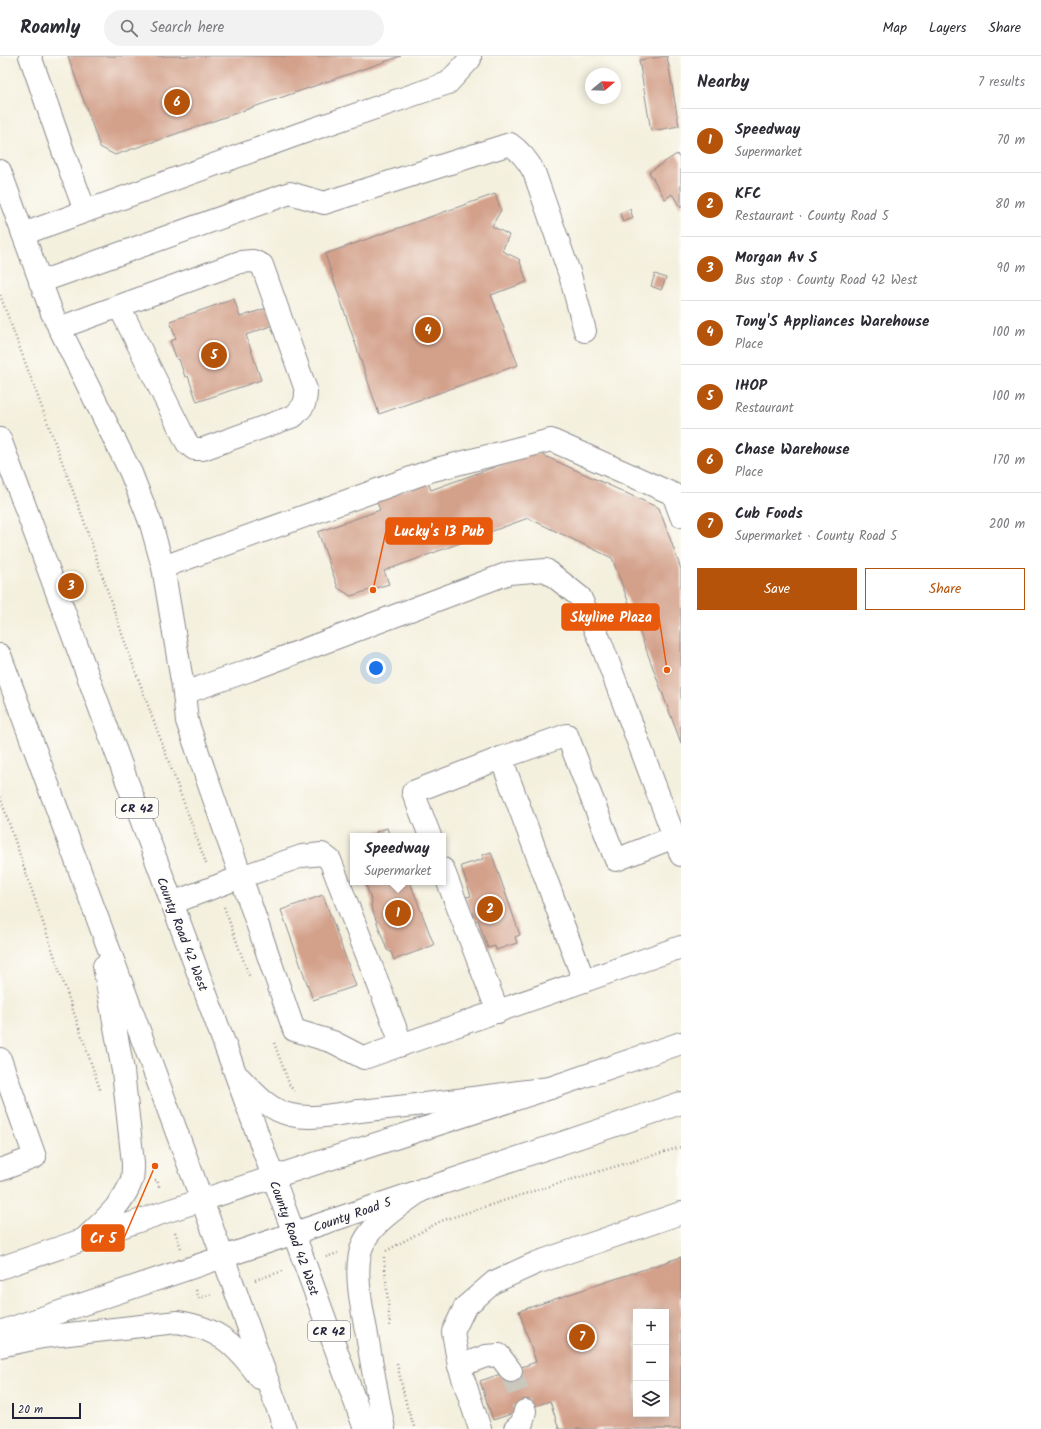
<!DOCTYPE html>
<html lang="en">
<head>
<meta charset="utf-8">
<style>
	:root { --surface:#fff; --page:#f2f2f3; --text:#2b2b33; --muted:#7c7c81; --line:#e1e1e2; --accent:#b45309 }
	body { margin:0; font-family:Kalam,sans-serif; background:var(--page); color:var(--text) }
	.controls { position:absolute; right:12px; bottom:12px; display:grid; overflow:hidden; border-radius:0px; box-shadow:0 2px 10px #0003 }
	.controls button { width:36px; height:36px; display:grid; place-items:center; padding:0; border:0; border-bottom:1px solid var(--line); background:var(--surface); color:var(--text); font:20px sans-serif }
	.compass { position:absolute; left:585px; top:12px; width:36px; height:36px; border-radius:50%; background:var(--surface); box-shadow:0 2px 10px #0003; rotate:71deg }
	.scale { position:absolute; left:12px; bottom:10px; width:69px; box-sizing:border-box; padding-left:4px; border:2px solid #22223b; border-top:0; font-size:11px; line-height:14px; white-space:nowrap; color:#22223b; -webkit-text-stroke:3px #fdfcf7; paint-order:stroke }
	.you { position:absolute; left:376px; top:612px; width:14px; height:14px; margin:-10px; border:3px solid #fff; border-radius:50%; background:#1a73e8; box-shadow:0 0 0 6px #1a73e833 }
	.badge { display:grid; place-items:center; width:26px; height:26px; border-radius:50%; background:var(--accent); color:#fff; font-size:13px; font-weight:700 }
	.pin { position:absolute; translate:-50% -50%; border:2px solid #fff; box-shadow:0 1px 4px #0006 }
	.popup { position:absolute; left:350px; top:777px; width:96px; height:52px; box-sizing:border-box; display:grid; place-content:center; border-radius:0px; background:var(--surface); filter:drop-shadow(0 1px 3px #0005); font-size:13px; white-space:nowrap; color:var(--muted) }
	.popup b { font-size:15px; color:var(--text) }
	.popup::after { content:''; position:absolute; left:50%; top:100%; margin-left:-8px; border:8px solid transparent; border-top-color:var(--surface) }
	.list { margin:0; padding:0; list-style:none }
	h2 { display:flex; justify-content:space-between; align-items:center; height:52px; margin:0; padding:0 16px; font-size:17px }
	h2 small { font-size:13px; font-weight:400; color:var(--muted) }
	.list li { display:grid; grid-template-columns:26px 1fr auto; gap:12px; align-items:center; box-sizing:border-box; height:64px; padding:0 16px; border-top:1px solid var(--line) }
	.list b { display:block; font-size:15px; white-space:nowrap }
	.list p { margin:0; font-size:13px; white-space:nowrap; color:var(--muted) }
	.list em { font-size:13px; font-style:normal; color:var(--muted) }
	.actions { display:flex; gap:8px; padding:12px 16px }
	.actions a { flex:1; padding:9px 0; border:1px solid var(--accent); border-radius:0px; text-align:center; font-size:14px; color:var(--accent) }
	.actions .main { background:var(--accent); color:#fff }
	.icon { flex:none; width:22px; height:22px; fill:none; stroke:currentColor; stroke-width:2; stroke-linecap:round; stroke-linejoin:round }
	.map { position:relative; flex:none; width:681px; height:1373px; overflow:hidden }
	header { display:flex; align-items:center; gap:24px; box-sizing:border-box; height:56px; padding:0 20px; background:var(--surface); border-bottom:1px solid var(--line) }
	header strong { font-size:19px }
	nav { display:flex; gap:22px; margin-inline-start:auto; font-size:14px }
	.search { width:280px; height:36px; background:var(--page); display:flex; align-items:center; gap:10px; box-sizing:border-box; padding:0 14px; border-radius:22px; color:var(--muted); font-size:15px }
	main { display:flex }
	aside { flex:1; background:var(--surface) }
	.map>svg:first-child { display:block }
</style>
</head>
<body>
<header>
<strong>Roamly</strong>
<div class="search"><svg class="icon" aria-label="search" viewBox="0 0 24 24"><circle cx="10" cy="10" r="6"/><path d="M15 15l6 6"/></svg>Search here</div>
<nav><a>Map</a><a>Layers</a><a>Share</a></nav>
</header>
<main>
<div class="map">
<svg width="681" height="1373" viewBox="0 0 681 1373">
	<rect width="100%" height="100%" fill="#fdfcf7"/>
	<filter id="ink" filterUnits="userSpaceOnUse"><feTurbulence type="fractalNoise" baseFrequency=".025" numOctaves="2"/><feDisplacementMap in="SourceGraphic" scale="8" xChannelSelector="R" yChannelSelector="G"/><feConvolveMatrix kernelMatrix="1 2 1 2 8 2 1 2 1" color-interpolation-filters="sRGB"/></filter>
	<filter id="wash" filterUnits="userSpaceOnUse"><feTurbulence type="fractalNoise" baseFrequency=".012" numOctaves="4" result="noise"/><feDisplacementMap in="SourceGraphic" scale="16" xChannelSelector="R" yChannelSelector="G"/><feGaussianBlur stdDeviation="0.9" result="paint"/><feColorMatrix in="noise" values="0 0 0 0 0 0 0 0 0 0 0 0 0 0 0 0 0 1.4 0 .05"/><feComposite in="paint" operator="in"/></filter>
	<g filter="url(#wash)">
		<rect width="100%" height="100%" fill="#f4f0de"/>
		<g id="blocks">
			<g fill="#d3a08a" fill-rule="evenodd">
				<polygon points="68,0 401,0 115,99 100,91"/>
				<polygon points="667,0 679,70 651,75 639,4"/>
				<polygon points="677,98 681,105 681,152 672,138 665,143 649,116"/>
				<polygon points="495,138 501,154 492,170 509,179 502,195 519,203 527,226 491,239 518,309 379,358 325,198"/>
				<polygon points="630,153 633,162 623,166 620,157"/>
				<polygon points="655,218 666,222 661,234 651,230"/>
				<polygon points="234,243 240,261 267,252 273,269 246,279 261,324 197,346 188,320 185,321 179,303 177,304 170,285 176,283 170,265"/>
				<polygon points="536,396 659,452 681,513 681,687 612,502 528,462 384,515 389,528 351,540 338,532 318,476 380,454 376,444 428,426 431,434"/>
				<polygon points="387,772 390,780 377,780 376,776"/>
				<polygon points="491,796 520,879 515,881 517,887 496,894 495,890 488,892 478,864 474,865 466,841 471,840 461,810 483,803 482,799"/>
				<polygon points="365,826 410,826 434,889 394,904 391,896 387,894 371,850 372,846"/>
				<polygon points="323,839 356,930 313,944 281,854"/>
				<path d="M681,1201V1373H559L550,1345L493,1364L480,1325L536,1306L519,1255ZM636,1256H666V1358H636Z"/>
			</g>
		</g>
	</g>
	<g filter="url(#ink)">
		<use href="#blocks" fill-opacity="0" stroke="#8b898c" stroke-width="1"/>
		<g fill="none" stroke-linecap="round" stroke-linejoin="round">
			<polyline stroke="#cac7bd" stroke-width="22" stroke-dasharray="22 11" stroke-linecap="butt" points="511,1315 525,1355"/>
			<g stroke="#8b898c" stroke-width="24">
				<g id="minor">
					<polyline points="30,0 62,92 85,155"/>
					<polyline points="0,115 52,257 131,417 151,468 163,511 184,637 187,665 294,974 333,986 364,1002 681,891"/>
					<polyline points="23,178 299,78 448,27 470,3 470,0"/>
					<path d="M40,226L290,137L324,147L510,88C520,95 528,105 534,116L570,219L585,275"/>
					<path d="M59,272L240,206L253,205L262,209L306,334C306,348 304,350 294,360L203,393H194L187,387L119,250"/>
					<polyline points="163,511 433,414 551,384 673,438 681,460"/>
					<polyline points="184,637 250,614 509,517 546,514 580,541 601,587 681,799"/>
					<polyline points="430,780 413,736 501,702"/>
					<polyline points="443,813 498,956"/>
					<polyline points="172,847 241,821 302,800 322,798 330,804 402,989"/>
					<polyline points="584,925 501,702 567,679 616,804 674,781"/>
					<polyline points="0,1003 35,1101 0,1114"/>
					<polyline points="459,1310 486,1300 499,1299 511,1315"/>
					<polyline points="480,1373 459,1310 453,1276 465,1251 494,1226 536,1207 681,1157"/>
					<polyline points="515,1373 522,1367 525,1355"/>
				</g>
			</g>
			<g stroke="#8b898c" stroke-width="24">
				<g id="major">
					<polyline points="0,1212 168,1155 550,1032 681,987"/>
					<polyline points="0,1276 681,1047"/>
				</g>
			</g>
			<g stroke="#8b898c" stroke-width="24">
				<g id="highway">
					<polyline points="0,383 236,1019 365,1373"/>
					<polyline points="0,599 234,1231 285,1373"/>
					<path d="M240,1022C255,1038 269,1054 291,1059C313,1064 338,1058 360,1055C424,1049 487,1040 550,1032"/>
					<path d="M83,1184C101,1167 124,1148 132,1123C133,1118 133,1112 133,1107L123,1015L104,910"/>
					<path d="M0,1290L42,1281L177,1266C219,1272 236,1289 260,1322"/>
					<path d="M384,1373C378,1342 372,1311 367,1279C362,1254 352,1209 364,1186C374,1165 405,1146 423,1133"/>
				</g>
			</g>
			<g stroke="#8b898c" stroke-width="2.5" stroke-dasharray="1 3" stroke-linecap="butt">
				<polyline points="0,239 83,462 123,581 207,810"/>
				<polyline points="0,741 101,1036"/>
				<polyline points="224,851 250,922"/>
				<polyline points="274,987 290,1030 294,1035"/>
				<polyline points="155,1124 157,1124 160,1133"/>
				<polyline points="175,1176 181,1192"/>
				<polyline points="386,1195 441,1165 543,1132 681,1091"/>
				<polyline points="326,1201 338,1197"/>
				<polyline points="384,1201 390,1270"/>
				<polyline points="255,1224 283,1215"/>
				<polyline points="196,1234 199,1242 212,1238"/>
				<polyline points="397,1308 407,1351 415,1373"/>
			</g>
			<use href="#minor" stroke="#fff" stroke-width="22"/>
			<use href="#major" stroke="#fff" stroke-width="22"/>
			<use href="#highway" stroke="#fff" stroke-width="22"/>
		</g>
	</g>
	<g text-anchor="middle" stroke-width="3" stroke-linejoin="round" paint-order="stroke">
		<g fill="#fdfcf7" stroke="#646373" stroke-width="1">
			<rect x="116" y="742" width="42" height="20" rx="3"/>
			<rect x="308" y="1265" width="42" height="20" rx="3"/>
		</g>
		<g font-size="12" font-weight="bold" fill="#22223b">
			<text x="137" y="756">CR 42</text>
			<text x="329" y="1279">CR 42</text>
		</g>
		<g font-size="13" fill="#22223b" stroke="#fdfcf7">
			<text transform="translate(183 878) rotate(69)" y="5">County Road 42 West</text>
			<text transform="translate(352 1158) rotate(-19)" y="5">County Road 5</text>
			<text transform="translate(295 1182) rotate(70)" y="5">County Road 42 West</text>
		</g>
	</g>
	<path fill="none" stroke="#e8590c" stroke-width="1.5" d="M373 534L386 475M667 614L659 561M155 1110L124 1182"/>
	<g fill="#e8590c" stroke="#fdfcf7" stroke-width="1.5">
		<circle cx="373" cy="534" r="4"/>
		<circle cx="667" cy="614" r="4"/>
		<circle cx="155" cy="1110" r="4"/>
	</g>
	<g fill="#e8590c" stroke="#e8590c" stroke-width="1.5">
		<rect x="386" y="462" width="106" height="26" rx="4"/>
		<rect x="562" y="548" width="97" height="26" rx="4"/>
		<rect x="82" y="1169" width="42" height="26" rx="4"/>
	</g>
	<g font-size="14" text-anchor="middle" font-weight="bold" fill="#fff">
		<text x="439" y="480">Lucky's 13 Pub</text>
		<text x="611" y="566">Skyline Plaza</text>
		<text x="103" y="1187">Cr 5</text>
	</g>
</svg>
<div class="controls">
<button>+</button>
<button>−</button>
<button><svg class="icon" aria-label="layers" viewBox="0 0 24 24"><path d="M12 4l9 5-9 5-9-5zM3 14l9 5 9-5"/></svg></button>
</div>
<svg class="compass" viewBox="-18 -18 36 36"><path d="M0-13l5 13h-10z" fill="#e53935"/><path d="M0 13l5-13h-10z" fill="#7c7c81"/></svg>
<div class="scale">20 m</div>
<div class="you"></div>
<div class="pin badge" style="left:398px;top:857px">1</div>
<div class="popup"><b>Speedway</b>Supermarket</div>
<div class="pin badge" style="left:490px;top:853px">2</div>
<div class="pin badge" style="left:71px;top:530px">3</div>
<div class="pin badge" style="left:428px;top:274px">4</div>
<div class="pin badge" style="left:214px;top:299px">5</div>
<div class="pin badge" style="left:177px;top:46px">6</div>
<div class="pin badge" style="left:582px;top:1281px">7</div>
</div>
<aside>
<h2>Nearby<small>7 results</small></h2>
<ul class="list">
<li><span class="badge">1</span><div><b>Speedway</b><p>Supermarket</p></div><em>70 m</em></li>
<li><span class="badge">2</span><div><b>KFC</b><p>Restaurant · County Road 5</p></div><em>80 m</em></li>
<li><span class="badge">3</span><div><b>Morgan Av S</b><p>Bus stop · County Road 42 West</p></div><em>90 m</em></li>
<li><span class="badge">4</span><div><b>Tony'S Appliances Warehouse</b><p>Place</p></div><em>100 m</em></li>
<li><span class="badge">5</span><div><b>IHOP</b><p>Restaurant</p></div><em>100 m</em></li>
<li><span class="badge">6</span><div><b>Chase Warehouse</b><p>Place</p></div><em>170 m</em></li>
<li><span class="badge">7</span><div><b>Cub Foods</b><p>Supermarket · County Road 5</p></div><em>200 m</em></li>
</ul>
<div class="actions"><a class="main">Save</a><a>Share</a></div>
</aside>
</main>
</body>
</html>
